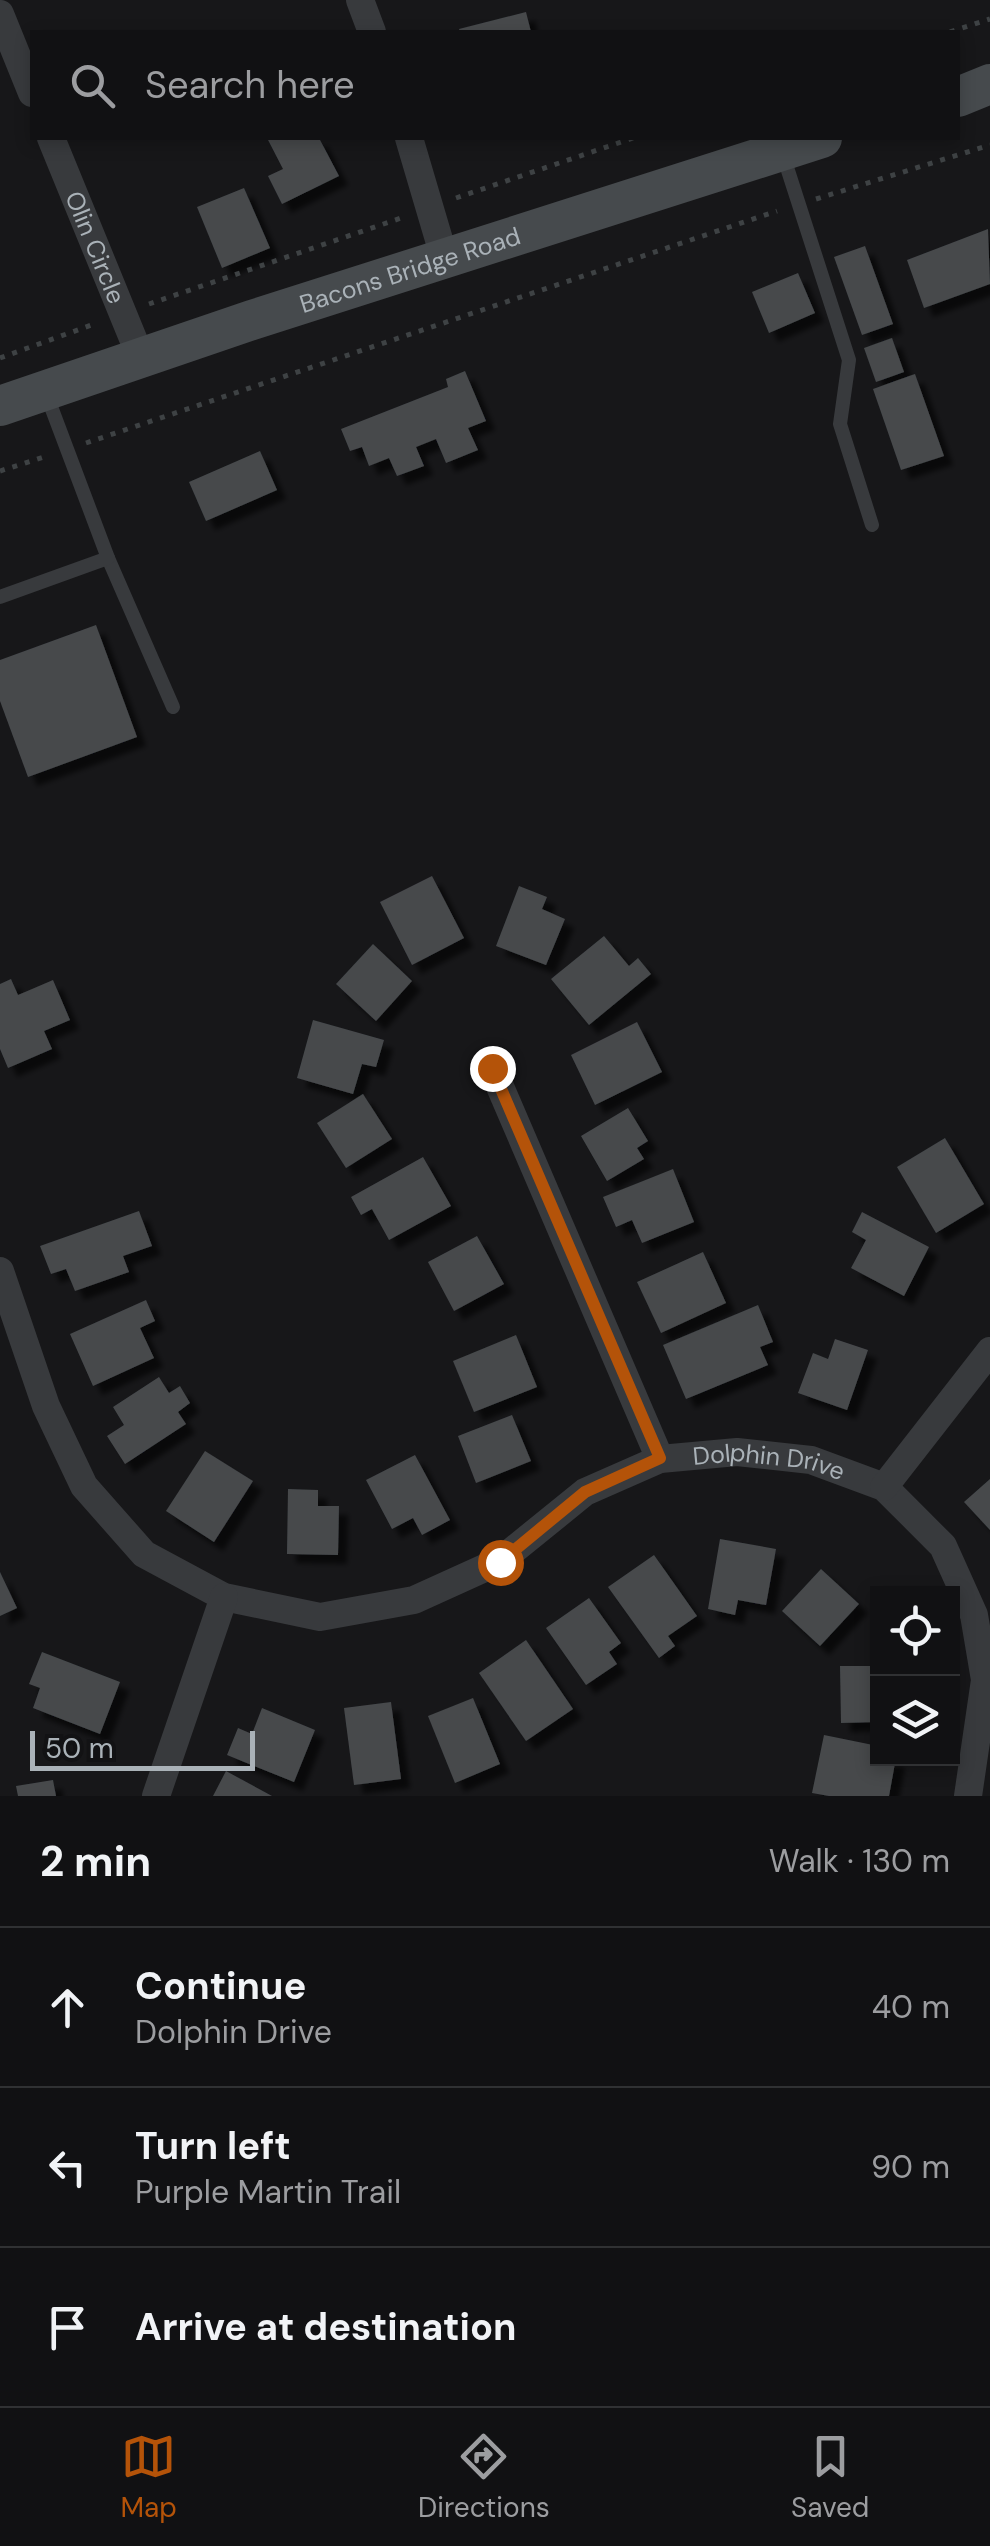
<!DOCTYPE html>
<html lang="en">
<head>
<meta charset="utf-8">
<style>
	:root { --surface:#111113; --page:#1e1f21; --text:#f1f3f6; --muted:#9c9da0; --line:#303133; --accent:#b45309 }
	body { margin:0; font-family:"DM Sans",sans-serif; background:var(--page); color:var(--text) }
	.controls { position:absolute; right:30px; bottom:30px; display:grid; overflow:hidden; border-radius:0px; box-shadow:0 5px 15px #0003 }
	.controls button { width:90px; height:90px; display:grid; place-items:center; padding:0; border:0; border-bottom:2px solid var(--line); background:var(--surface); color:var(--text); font:50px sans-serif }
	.scale { position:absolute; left:30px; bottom:25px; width:225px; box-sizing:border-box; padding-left:10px; border:5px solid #aab2b8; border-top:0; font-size:28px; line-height:35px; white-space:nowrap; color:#aab2b8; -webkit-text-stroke:8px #121214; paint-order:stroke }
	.stop { position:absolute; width:30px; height:30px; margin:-22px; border:8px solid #b45309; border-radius:50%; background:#fff }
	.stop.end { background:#b45309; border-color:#fff; box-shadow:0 2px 10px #0008 }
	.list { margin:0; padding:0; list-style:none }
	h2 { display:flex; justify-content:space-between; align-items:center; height:130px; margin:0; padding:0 40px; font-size:42px }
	h2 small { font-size:32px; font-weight:400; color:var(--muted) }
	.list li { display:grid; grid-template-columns:65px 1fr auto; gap:30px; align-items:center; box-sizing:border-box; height:160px; padding:0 40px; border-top:2px solid var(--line) }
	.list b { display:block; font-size:38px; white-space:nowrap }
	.list p { margin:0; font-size:32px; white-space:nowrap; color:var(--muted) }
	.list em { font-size:32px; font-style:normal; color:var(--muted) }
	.icon { flex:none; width:55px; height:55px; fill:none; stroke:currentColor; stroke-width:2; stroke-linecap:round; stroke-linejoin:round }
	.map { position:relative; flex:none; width:990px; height:1796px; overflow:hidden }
	.search { position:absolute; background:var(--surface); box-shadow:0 5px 15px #0003; left:30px; right:30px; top:30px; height:110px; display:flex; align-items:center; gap:25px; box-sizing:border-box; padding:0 35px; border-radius:0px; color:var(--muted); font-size:38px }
	.sheet { height:610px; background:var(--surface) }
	nav { display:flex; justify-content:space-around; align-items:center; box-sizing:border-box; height:140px; border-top:2px solid var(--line); background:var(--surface); font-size:28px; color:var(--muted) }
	nav a { display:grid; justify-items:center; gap:5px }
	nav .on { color:var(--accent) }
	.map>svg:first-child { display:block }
</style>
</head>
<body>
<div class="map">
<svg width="990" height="1796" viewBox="0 0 990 1796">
	<defs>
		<filter id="shadow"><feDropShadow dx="9" dy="9" stdDeviation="2.5" flood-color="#0009"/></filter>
	</defs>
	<rect width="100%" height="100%" fill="#171719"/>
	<g fill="#46494c" filter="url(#shadow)">
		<polygon points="526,12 531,32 460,32 459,29"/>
		<polygon points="267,138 319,138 339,176 282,204 268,176 283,169"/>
		<polygon points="244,188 270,248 222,268 197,207"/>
		<polygon points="988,229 990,284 924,308 907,260"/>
		<polygon points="865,246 893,324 862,335 834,257"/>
		<polygon points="798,273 815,313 769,333 752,292"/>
		<polygon points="892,338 904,372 876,382 864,348"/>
		<polygon points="465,371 486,421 468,428 478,450 446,463 436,439 416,447 424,466 397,476 389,458 369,466 362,447 350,451 341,429 448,387 446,379"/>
		<polygon points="915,374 944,456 901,470 873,389"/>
		<polygon points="260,451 277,490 206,521 189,482"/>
		<polygon points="96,625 137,737 28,777 0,701 0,660"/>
		<polygon points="432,876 464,938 412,965 380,902"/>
		<polygon points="519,886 547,897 542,909 565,919 546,965 496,946"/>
		<polygon points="604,936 629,966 638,958 651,974 589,1025 551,979"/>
		<polygon points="373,944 412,981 376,1021 336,984"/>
		<polygon points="11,979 18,995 53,980 70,1020 44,1031 52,1049 8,1068 0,1049 0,984"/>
		<polygon points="313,1020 384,1040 376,1067 362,1064 353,1094 297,1078"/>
		<polygon points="637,1022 662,1072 595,1105 571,1055"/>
		<polygon points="363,1094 392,1139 346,1168 317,1123"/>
		<polygon points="628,1108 648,1141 637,1148 644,1159 607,1181 581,1136"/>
		<polygon points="945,1138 984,1204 936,1233 897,1167"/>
		<polygon points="423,1157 451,1206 389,1240 372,1209 361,1215 351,1197"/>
		<polygon points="673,1169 694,1222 642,1243 632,1220 616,1227 603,1197"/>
		<polygon points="139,1211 152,1246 123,1256 129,1272 75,1291 66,1269 51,1274 40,1246"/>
		<polygon points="862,1212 929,1247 904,1296 851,1268 866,1240 852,1232"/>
		<polygon points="477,1236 504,1284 454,1311 428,1262"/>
		<polygon points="703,1252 726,1303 661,1333 637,1282"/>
		<polygon points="146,1300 155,1321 140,1328 154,1358 93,1386 70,1334"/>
		<polygon points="758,1305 773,1342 760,1347 768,1365 686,1399 663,1345"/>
		<polygon points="516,1335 537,1387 474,1412 453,1361"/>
		<polygon points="835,1339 868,1350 847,1410 798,1393 813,1353 828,1359"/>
		<polygon points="159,1377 169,1393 180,1386 190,1403 178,1412 186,1424 125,1464 107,1436 124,1425 113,1407"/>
		<polygon points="512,1415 531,1461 476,1483 458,1436"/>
		<polygon points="205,1451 253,1481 214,1542 166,1511"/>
		<polygon points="415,1455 450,1520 422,1535 413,1518 392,1529 366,1480"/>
		<polygon points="990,1479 990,1530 964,1502"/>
		<polygon points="288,1489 318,1490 318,1506 339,1506 338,1555 287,1554"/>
		<polygon points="720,1539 776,1549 766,1605 738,1600 735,1615 708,1609"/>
		<polygon points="654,1555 697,1616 668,1636 675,1646 659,1658 608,1587"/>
		<polygon points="821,1569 859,1604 820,1646 782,1611"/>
		<polygon points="0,1572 17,1608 0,1616"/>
		<polygon points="589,1598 621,1643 609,1652 617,1664 586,1685 546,1628"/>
		<polygon points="526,1640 573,1709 526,1741 479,1673"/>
		<polygon points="42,1652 120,1682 100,1734 33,1708 40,1688 29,1684"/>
		<polygon points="840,1666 878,1666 878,1722 841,1723"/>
		<polygon points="473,1698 500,1764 455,1783 428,1716"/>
		<polygon points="391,1702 401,1779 354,1785 344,1708"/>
		<polygon points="262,1708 315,1730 294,1782 227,1755 238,1728 252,1734"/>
		<polygon points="824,1735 878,1746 878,1758 896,1758 889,1796 829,1796 812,1793"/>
		<polygon points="226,1771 272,1796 213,1796"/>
		<polygon points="53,1780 56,1796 18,1796 16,1786"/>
	</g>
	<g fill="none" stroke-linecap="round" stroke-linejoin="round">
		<g stroke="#3e4244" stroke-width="5" stroke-dasharray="5 8" stroke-linecap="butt">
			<polyline points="950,32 990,19"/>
			<polyline points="456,198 633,138"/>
			<polyline points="816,199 990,145"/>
			<polyline points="149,304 404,217"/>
			<polyline points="0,358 97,323"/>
			<polyline points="86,443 777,211"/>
			<polyline points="0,471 47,456"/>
		</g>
		<g stroke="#383a3d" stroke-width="14">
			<polyline points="783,155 849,360 840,424 872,525"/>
			<polyline points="108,558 173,707"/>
			<polyline points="0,597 108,558 47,396"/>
		</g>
		<g stroke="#383a3d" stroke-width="28">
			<polyline points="360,0 372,32"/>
			<polyline points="0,14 32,93"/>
			<path id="s1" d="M51,138L141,358"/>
			<polyline points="409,138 445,260"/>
			<polyline points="492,1068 660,1459"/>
			<path id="s2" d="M0,1271L46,1406L84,1486L144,1554L224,1597L320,1617L414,1600L500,1561L585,1492L660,1459L737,1452L811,1460L884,1487L943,1546L974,1615L985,1680L968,1796"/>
			<polyline points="884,1487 990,1351"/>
			<polyline points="156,1796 224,1597"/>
		</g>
		<g stroke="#464a4d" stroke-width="40">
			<polyline points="958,97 990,84"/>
			<path id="s3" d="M0,406L252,320L822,138"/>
		</g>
	</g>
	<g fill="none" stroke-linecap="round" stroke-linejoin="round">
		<polyline stroke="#b45309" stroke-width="12" points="492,1068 660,1458 585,1492 500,1562"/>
	</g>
	<g text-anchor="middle" stroke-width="8" stroke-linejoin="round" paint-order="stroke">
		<g font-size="25" fill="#aab2b8" stroke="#121214">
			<text dy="9" stroke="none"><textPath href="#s1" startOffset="118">Olin Circle</textPath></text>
			<text dy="9" stroke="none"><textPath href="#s3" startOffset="432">Bacons Bridge Road</textPath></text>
			<text dy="9" stroke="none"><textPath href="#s2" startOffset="1002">Dolphin Drive</textPath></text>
		</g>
	</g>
</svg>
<div class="controls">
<button><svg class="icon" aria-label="locate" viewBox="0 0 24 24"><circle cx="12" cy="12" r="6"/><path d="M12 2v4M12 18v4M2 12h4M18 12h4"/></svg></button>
<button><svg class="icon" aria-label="layers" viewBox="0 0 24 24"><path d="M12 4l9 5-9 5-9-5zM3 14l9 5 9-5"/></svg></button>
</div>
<div class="scale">50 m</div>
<div class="stop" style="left:500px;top:1562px"></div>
<div class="stop end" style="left:492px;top:1068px"></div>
<div class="search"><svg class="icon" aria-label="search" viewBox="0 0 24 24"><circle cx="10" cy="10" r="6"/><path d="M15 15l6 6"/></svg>Search here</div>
</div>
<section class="sheet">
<h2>2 min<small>Walk · 130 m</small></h2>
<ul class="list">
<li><svg class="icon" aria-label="ahead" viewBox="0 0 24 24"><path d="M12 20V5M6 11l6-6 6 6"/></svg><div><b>Continue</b><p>Dolphin Drive</p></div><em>40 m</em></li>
<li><svg class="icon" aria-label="left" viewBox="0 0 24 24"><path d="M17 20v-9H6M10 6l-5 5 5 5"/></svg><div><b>Turn left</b><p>Purple Martin Trail</p></div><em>90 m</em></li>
<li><svg class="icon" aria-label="arrive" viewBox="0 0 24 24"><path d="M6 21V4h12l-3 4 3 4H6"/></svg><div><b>Arrive at destination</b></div></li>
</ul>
</section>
<nav>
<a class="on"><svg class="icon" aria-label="map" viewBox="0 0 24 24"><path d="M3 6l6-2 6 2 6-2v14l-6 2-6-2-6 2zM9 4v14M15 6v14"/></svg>Map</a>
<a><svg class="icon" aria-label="directions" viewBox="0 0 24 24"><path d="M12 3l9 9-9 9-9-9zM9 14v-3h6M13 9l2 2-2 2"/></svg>Directions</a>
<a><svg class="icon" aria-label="saved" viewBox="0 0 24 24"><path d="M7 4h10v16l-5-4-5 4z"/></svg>Saved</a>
</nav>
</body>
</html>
